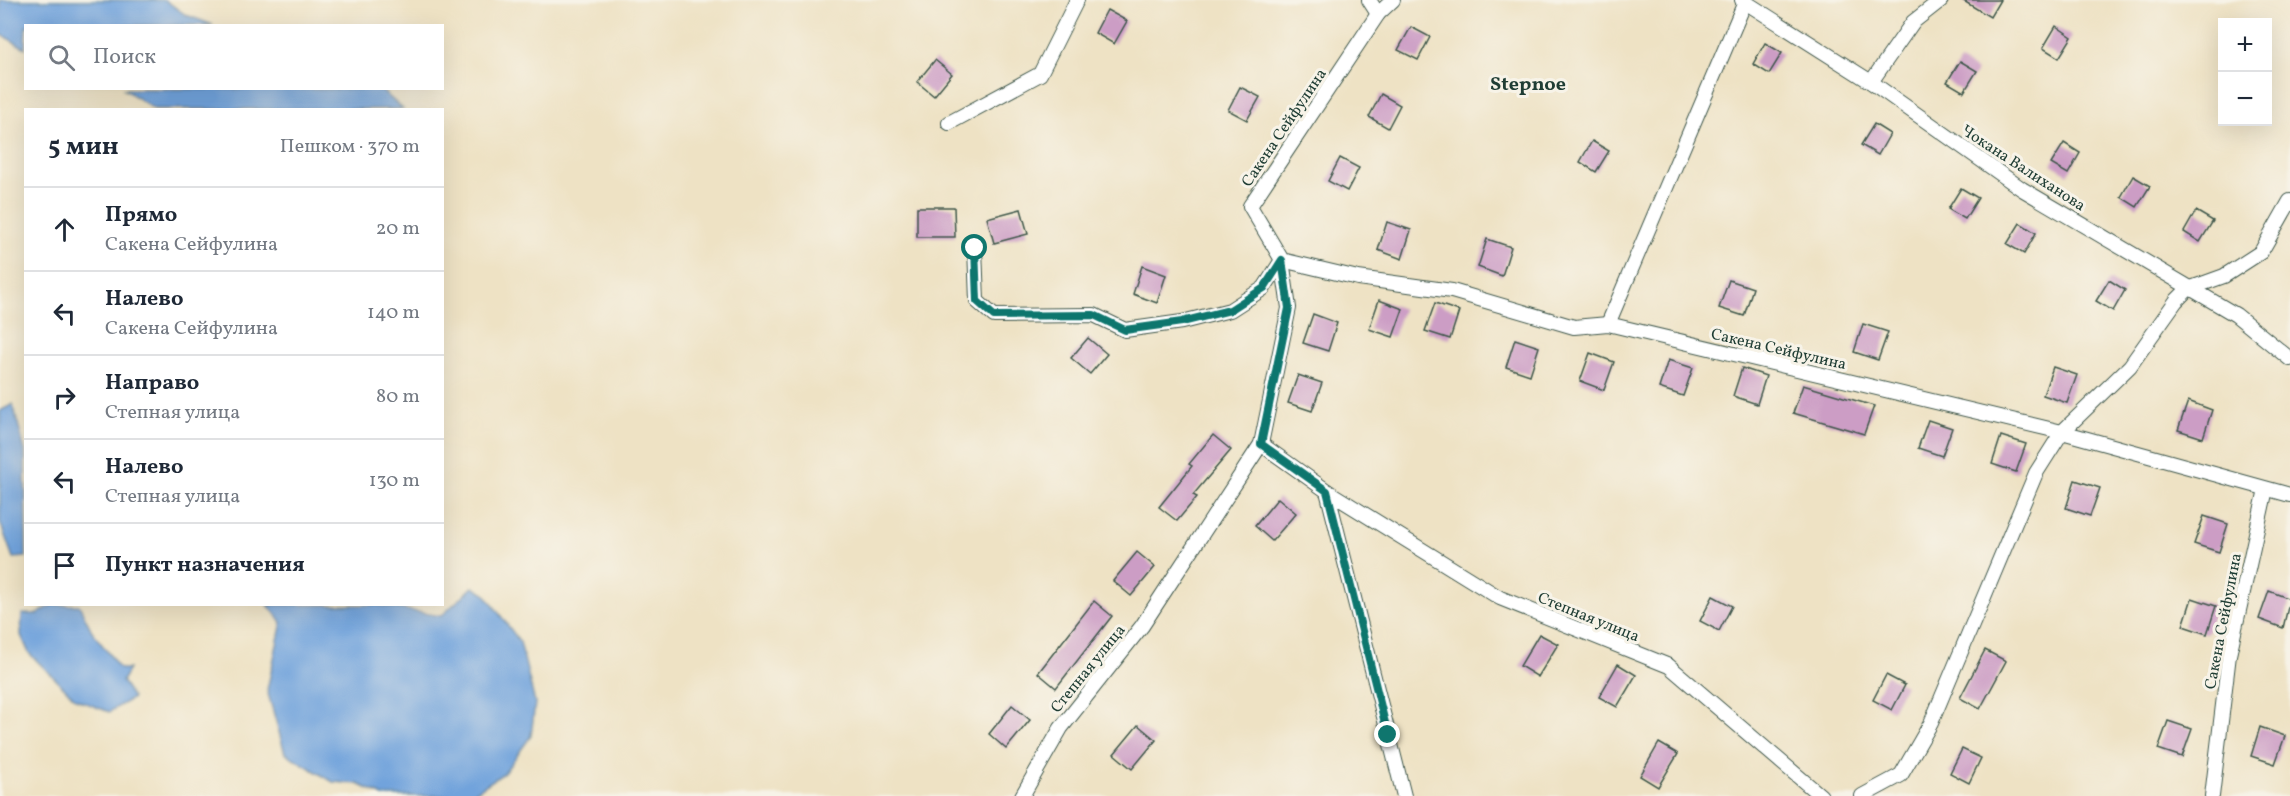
<!DOCTYPE html>
<html lang="ru">
<head>
<meta charset="utf-8">
<style>
	:root { --surface:#fff; --page:#f2f2f3; --text:#1f2937; --muted:#747a83; --line:#e0e1e3 }
	body { margin:0; font-family:Vollkorn,serif; background:var(--page); color:var(--text) }
	.controls { position:absolute; right:18px; top:18px; display:grid; overflow:hidden; border-radius:0px; box-shadow:0 6px 24px #0002 }
	.controls button { width:54px; height:54px; display:grid; place-items:center; padding:0; border:0; border-bottom:2px solid var(--line); background:var(--surface); color:var(--text); font:30px sans-serif }
	.stop { position:absolute; width:18px; height:18px; margin:-14px; border:4px solid #0f766e; border-radius:50%; background:#fff }
	.stop.end { background:#0f766e; border-color:#fff; box-shadow:0 2px 6px #0008 }
	.list { margin:0; padding:0; list-style:none }
	h2 { display:flex; justify-content:space-between; align-items:center; height:78px; margin:0; padding:0 24px; font-size:26px }
	h2 small { font-size:20px; font-weight:400; color:var(--muted) }
	.list li { display:grid; grid-template-columns:39px 1fr auto; gap:18px; align-items:center; box-sizing:border-box; height:84px; padding:0 24px; border-top:2px solid var(--line) }
	.list b { display:block; font-size:22px; white-space:nowrap }
	.list p { margin:0; font-size:20px; white-space:nowrap; color:var(--muted) }
	.list em { font-size:20px; font-style:normal; color:var(--muted) }
	.icon { flex:none; width:33px; height:33px; fill:none; stroke:currentColor; stroke-width:2; stroke-linecap:round; stroke-linejoin:round }
	.map { position:relative; flex:none; width:2290px; height:796px; overflow:hidden }
	.search { position:absolute; background:var(--surface); box-shadow:0 6px 24px #0002; left:24px; top:24px; width:420px; height:66px; display:flex; align-items:center; gap:15px; box-sizing:border-box; padding:0 21px; border-radius:0px; color:var(--muted); font-size:22px }
	.panel { position:absolute; background:var(--surface); box-shadow:0 6px 24px #0002; left:24px; top:108px; width:420px; height:498px; border-radius:0px }
	.map>svg:first-child { display:block }
</style>
</head>
<body>
<div class="map">
<svg width="2290" height="796" viewBox="0 0 2290 796">
	<rect width="100%" height="100%" fill="#f7f3e8"/>
	<filter id="ink" filterUnits="userSpaceOnUse"><feTurbulence type="fractalNoise" baseFrequency=".0167" numOctaves="2"/><feDisplacementMap in="SourceGraphic" scale="12" xChannelSelector="R" yChannelSelector="G"/><feConvolveMatrix kernelMatrix="1 2 1 2 8 2 1 2 1" color-interpolation-filters="sRGB"/></filter>
	<filter id="wash" filterUnits="userSpaceOnUse"><feTurbulence type="fractalNoise" baseFrequency=".008" numOctaves="4" result="noise"/><feDisplacementMap in="SourceGraphic" scale="24" xChannelSelector="R" yChannelSelector="G"/><feGaussianBlur stdDeviation="1.35" result="paint"/><feColorMatrix in="noise" values="0 0 0 0 0 0 0 0 0 0 0 0 0 0 0 0 0 1.4 0 .05"/><feComposite in="paint" operator="in"/></filter>
	<g filter="url(#wash)">
		<rect width="100%" height="100%" fill="#eee2c4"/>
		<g fill="#71a3dc" stroke="#487088" stroke-width="1.5">
			<polygon points="0,0 165,0 186,15 213,25 26,26 25,48 0,34"/>
			<polygon points="124,89 375,89 382,91 403,109 154,109"/>
			<polygon points="13,404 25,451 26,557 13,558 0,522 0,411"/>
			<polygon points="473,587 485,594 520,642 535,703 531,736 504,773 469,796 383,796 358,784 333,782 285,753 267,690 282,622 268,605 377,605 441,616"/>
			<polygon points="52,605 79,605 92,631 120,669 129,669 122,681 133,698 109,712 76,699 29,653 21,635 22,614 38,614"/>
		</g>
		<g id="blocks">
			<g fill="#cc9dc5">
				<polygon points="1962,0 2000,0 1990,17"/>
				<polygon points="1107,10 1127,21 1114,44 1095,33"/>
				<polygon points="2056,26 2072,37 2059,58 2043,48"/>
				<polygon points="1411,27 1430,37 1418,60 1398,50"/>
				<polygon points="1765,43 1782,53 1769,74 1753,64"/>
				<polygon points="935,60 952,74 934,96 917,82"/>
				<polygon points="1960,61 1977,71 1964,92 1947,82"/>
				<polygon points="1240,87 1260,97 1247,120 1228,110"/>
				<polygon points="1381,94 1400,105 1388,128 1369,117"/>
				<polygon points="1874,124 1890,134 1878,155 1861,145"/>
				<polygon points="1592,141 1609,151 1596,172 1580,162"/>
				<polygon points="2064,143 2080,153 2068,174 2051,164"/>
				<polygon points="1340,158 1359,168 1347,191 1328,181"/>
				<polygon points="2133,176 2150,186 2137,207 2121,197"/>
				<polygon points="1961,188 1978,198 1965,219 1948,209"/>
				<polygon points="917,207 954,207 955,237 917,237"/>
				<polygon points="1021,209 1028,234 994,243 987,218"/>
				<polygon points="2196,211 2213,221 2200,242 2184,232"/>
				<polygon points="1387,222 1411,230 1402,259 1378,250"/>
				<polygon points="2020,223 2036,233 2024,254 2007,244"/>
				<polygon points="1487,239 1511,247 1502,276 1478,267"/>
				<polygon points="1142,266 1166,275 1157,303 1133,294"/>
				<polygon points="1729,280 1753,288 1744,316 1719,308"/>
				<polygon points="2109,280 2125,290 2113,311 2096,301"/>
				<polygon points="1379,300 1403,309 1393,337 1369,329"/>
				<polygon points="1435,303 1459,311 1450,339 1425,331"/>
				<polygon points="1313,314 1337,323 1328,351 1303,343"/>
				<polygon points="1863,324 1888,332 1878,360 1854,352"/>
				<polygon points="1088,338 1107,354 1090,374 1071,358"/>
				<polygon points="1515,339 1539,347 1530,375 1506,367"/>
				<polygon points="1590,353 1614,362 1604,390 1580,381"/>
				<polygon points="1668,360 1693,368 1683,396 1659,388"/>
				<polygon points="2053,367 2077,375 2067,403 2043,395"/>
				<polygon points="1742,368 1766,376 1757,404 1733,396"/>
				<polygon points="1298,375 1322,383 1312,411 1288,403"/>
				<polygon points="1803,385 1874,406 1864,434 1793,413"/>
				<polygon points="2188,401 2212,410 2203,438 2178,430"/>
				<polygon points="1928,420 1952,428 1942,456 1918,448"/>
				<polygon points="1213,435 1231,450 1193,495 1197,497 1177,521 1159,507 1192,466 1189,464"/>
				<polygon points="2001,436 2026,444 2016,472 1992,464"/>
				<polygon points="2075,480 2100,488 2090,516 2066,508"/>
				<polygon points="1278,498 1296,513 1272,541 1255,526"/>
				<polygon points="2204,516 2228,524 2219,552 2194,544"/>
				<polygon points="1137,552 1155,567 1131,596 1113,581"/>
				<polygon points="2269,591 2290,599 2283,628 2259,619"/>
				<polygon points="1713,596 1732,606 1719,631 1700,621"/>
				<polygon points="2192,598 2216,606 2207,634 2183,626"/>
				<polygon points="1094,601 1112,616 1056,688 1038,673"/>
				<polygon points="1539,634 1558,644 1538,677 1520,666"/>
				<polygon points="1985,650 2006,661 1980,709 1960,698"/>
				<polygon points="1618,664 1636,675 1617,707 1599,697"/>
				<polygon points="1886,675 1905,685 1892,710 1873,700"/>
				<polygon points="1012,705 1030,720 1006,749 989,734"/>
				<polygon points="2168,721 2192,729 2182,757 2158,749"/>
				<polygon points="1138,725 1156,740 1132,769 1114,754"/>
				<polygon points="2260,727 2285,736 2275,764 2251,756"/>
				<polygon points="1659,743 1678,754 1658,787 1640,776"/>
				<polygon points="1962,749 1981,758 1969,783 1950,773"/>
			</g>
		</g>
	</g>
	<g filter="url(#ink)">
		<use href="#blocks" fill-opacity="0" stroke="#3e564a" stroke-width="1.5"/>
		<g fill="none" stroke-linecap="round" stroke-linejoin="round">
			<g stroke="#3e564a" stroke-width="16">
				<g id="minor">
					<polyline points="1369,0 1378,14"/>
					<polyline points="1393,0 1378,14 1250,206 1282,260 1358,278 1452,291 1574,327 1608,324 2062,432 2290,495"/>
					<polyline points="1742,0 1871,82 2022,189 2236,315 2290,359"/>
					<polyline points="1871,82 1913,22 1941,0"/>
					<polyline points="949,123 1040,74 1077,0"/>
					<polyline points="975,248 977,301 994,316 1094,315 1125,330 1182,322 1230,310 1264,288 1282,260"/>
					<polyline points="1608,324 1745,2"/>
					<polyline points="1261,444 1327,491 1404,796"/>
					<polyline points="1327,491 1500,598 1669,666 1821,796"/>
					<polyline points="1022,796 1061,728 1142,626 1261,444 1289,308 1282,260"/>
					<polyline points="1862,796 1901,775 1931,723 2036,473 2062,432 2130,366 2176,301 2188,289 2224,276 2261,252 2290,201"/>
					<polyline points="2212,796 2229,655 2266,489"/>
				</g>
			</g>
			<use href="#minor" stroke="#fff" stroke-width="14"/>
		</g>
	</g>
	<g fill="none" stroke-linecap="round" stroke-linejoin="round" filter="url(#ink)">
		<polyline stroke="#0f766e" stroke-width="8" points="975,248 977,301 994,316 1094,315 1125,330 1182,322 1230,310 1264,288 1282,260 1289,308 1261,444 1327,491 1388,735"/>
	</g>
	<g text-anchor="middle" stroke-width="6" stroke-linejoin="round" paint-order="stroke">
		<g font-size="16" fill="#1f3d34" stroke="#f7f3e8">
			<text transform="translate(1283 127) rotate(-56)" y="6">Сакена Сейфулина</text>
			<text transform="translate(2024 167) rotate(33)" y="6">Чокана Валиханова</text>
			<text transform="translate(1779 348) rotate(13)" y="6">Сакена Сейфулина</text>
			<text transform="translate(1589 616) rotate(22)" y="6">Степная улица</text>
			<text transform="translate(2222 621) rotate(-79)" y="6">Сакена Сейфулина</text>
			<text transform="translate(1087 668) rotate(-51)" y="6">Степная улица</text>
		</g>
		<g font-size="20" font-weight="bold" fill="#1f3d34" stroke="#f7f3e8">
			<text x="1528" y="90">Stepnoe</text>
		</g>
	</g>
</svg>
<div class="controls">
<button>+</button>
<button>−</button>
</div>
<div class="stop" style="left:975px;top:248px"></div>
<div class="stop end" style="left:1388px;top:735px"></div>
<div class="search"><svg class="icon" aria-label="search" viewBox="0 0 24 24"><circle cx="10" cy="10" r="6"/><path d="M15 15l6 6"/></svg>Поиск</div>
<section class="panel">
<h2>5 мин<small>Пешком · 370 m</small></h2>
<ul class="list">
<li><svg class="icon" aria-label="ahead" viewBox="0 0 24 24"><path d="M12 20V5M6 11l6-6 6 6"/></svg><div><b>Прямо</b><p>Сакена Сейфулина</p></div><em>20 m</em></li>
<li><svg class="icon" aria-label="left" viewBox="0 0 24 24"><path d="M17 20v-9H6M10 6l-5 5 5 5"/></svg><div><b>Налево</b><p>Сакена Сейфулина</p></div><em>140 m</em></li>
<li><svg class="icon" aria-label="right" viewBox="0 0 24 24"><path d="M7 20v-9h11M14 6l5 5-5 5"/></svg><div><b>Направо</b><p>Степная улица</p></div><em>80 m</em></li>
<li><svg class="icon" aria-label="left" viewBox="0 0 24 24"><path d="M17 20v-9H6M10 6l-5 5 5 5"/></svg><div><b>Налево</b><p>Степная улица</p></div><em>130 m</em></li>
<li><svg class="icon" aria-label="arrive" viewBox="0 0 24 24"><path d="M6 21V4h12l-3 4 3 4H6"/></svg><div><b>Пункт назначения</b></div></li>
</ul>
</section>
</div>
</body>
</html>
